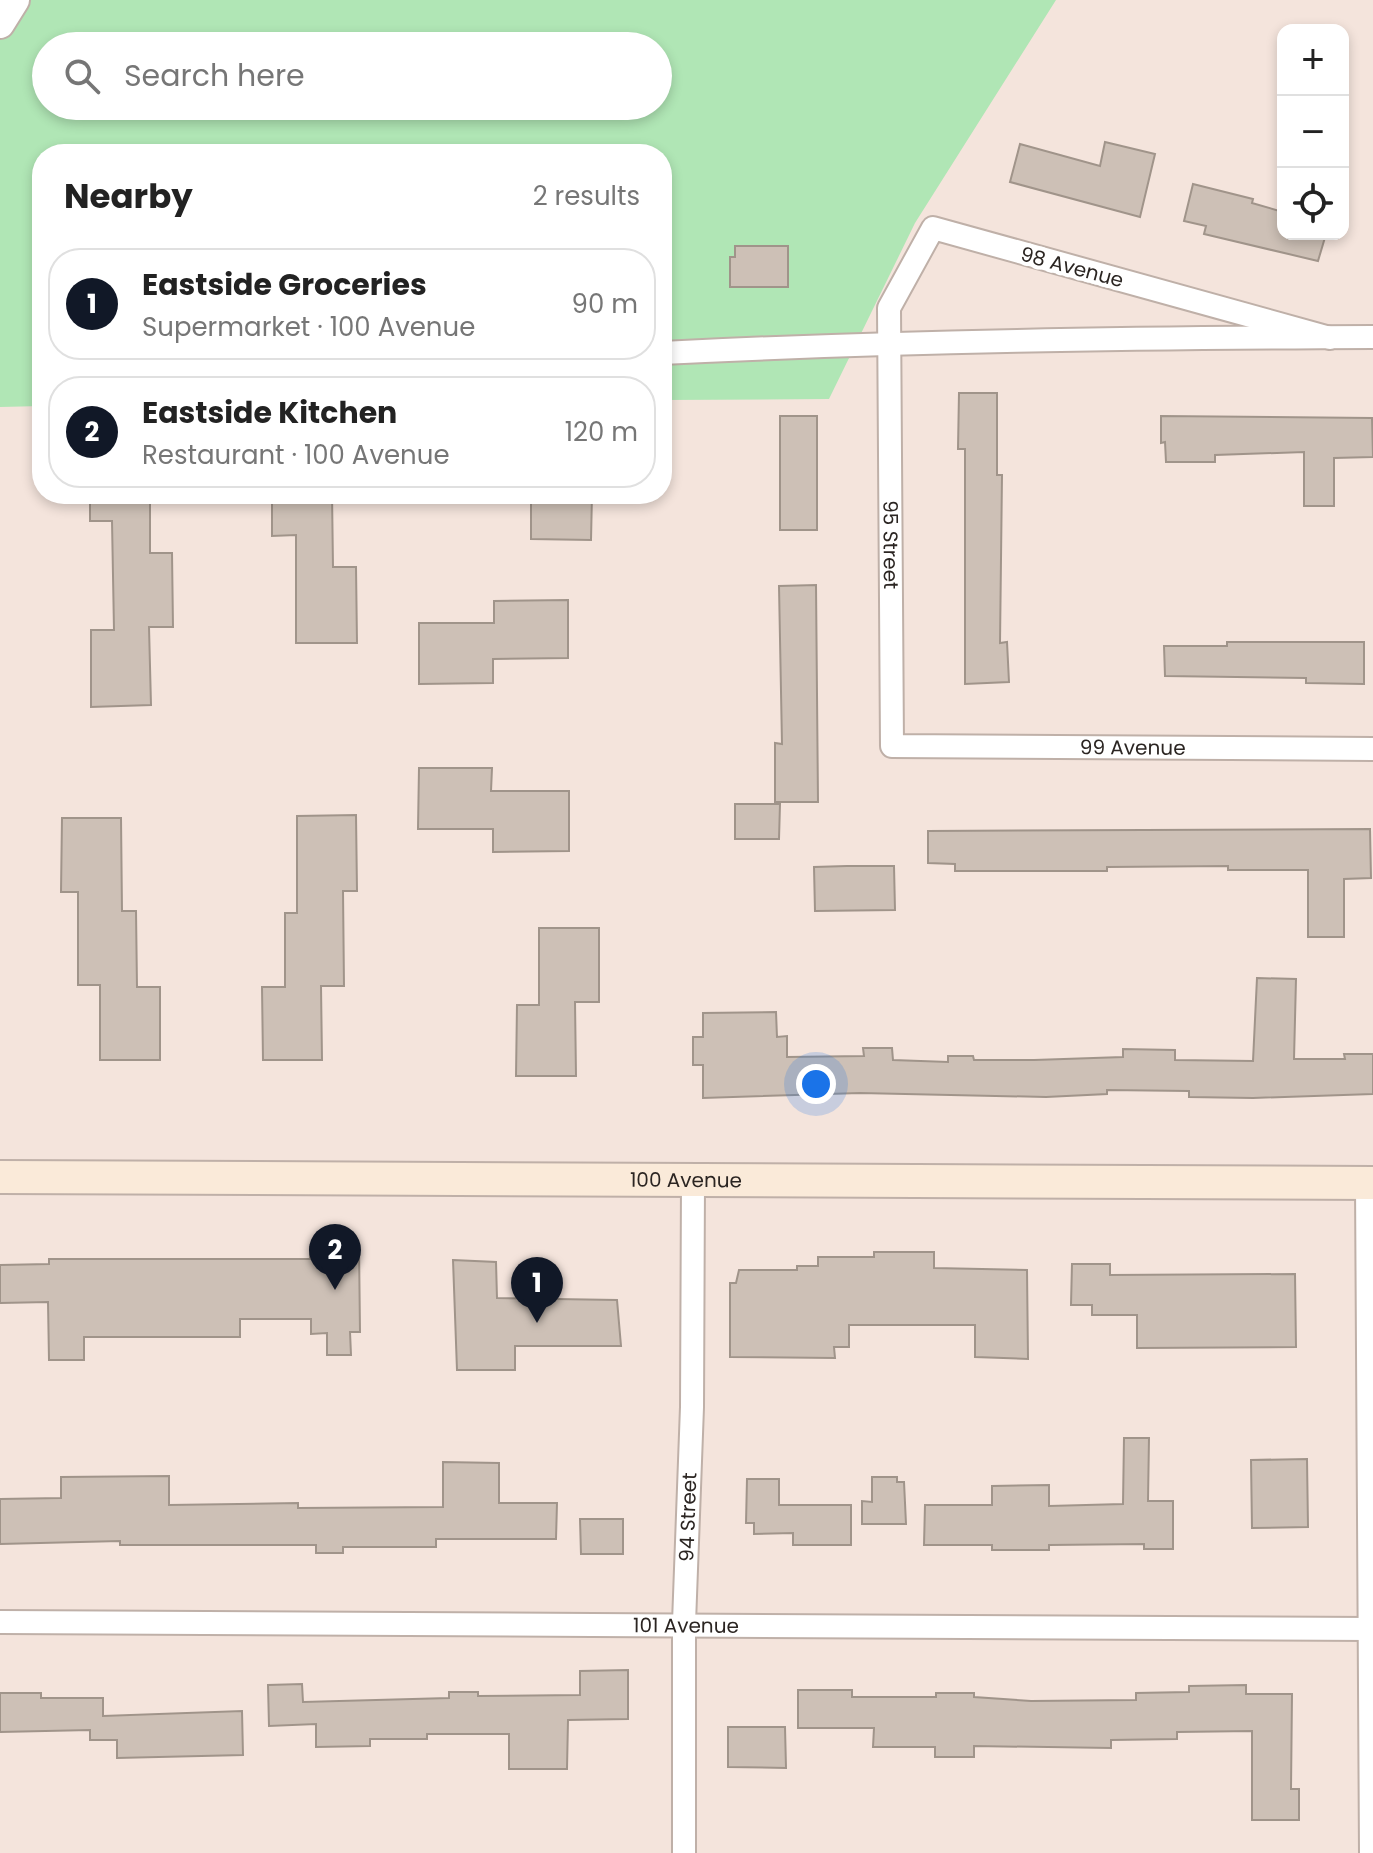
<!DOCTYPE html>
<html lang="en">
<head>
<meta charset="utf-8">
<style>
	:root { --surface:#fff; --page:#f2f2f2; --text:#222; --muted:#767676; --line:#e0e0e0; --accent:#111827 }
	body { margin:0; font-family:Poppins,sans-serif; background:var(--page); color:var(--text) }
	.controls { position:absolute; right:24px; top:24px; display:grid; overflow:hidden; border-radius:16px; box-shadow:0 4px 12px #0003 }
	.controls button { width:72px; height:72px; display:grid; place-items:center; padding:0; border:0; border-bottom:2px solid var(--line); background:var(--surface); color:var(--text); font:40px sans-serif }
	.you { position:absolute; left:816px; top:1084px; width:28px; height:28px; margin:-20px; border:6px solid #fff; border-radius:50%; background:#1a73e8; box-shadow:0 0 0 12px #1a73e833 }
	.badge { display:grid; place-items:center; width:52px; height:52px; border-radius:50%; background:var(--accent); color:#fff; font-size:26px; font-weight:700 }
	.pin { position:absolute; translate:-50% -66px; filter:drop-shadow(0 2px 4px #0008) }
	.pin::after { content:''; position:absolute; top:42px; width:28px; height:24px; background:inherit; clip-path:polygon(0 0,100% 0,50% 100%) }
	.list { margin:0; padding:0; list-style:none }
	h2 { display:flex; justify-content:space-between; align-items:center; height:104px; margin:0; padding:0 32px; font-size:34px }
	h2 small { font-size:26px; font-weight:400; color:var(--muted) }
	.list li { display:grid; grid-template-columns:52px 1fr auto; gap:24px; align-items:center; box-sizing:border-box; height:112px; margin:0 16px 16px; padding:0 16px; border:2px solid var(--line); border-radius:32px }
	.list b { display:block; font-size:30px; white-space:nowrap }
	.list p { margin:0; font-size:26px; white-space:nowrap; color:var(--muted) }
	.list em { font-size:26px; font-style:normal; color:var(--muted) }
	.icon { flex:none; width:44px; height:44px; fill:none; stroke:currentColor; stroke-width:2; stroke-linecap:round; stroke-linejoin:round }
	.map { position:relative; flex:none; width:1373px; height:1853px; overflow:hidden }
	.search { position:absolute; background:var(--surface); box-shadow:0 4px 12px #0003; left:32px; top:32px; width:640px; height:88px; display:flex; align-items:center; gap:20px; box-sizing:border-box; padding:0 28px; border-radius:44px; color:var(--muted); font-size:30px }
	.panel { position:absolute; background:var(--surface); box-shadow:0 4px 12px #0003; left:32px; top:144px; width:640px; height:360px; border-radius:32px }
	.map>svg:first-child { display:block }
</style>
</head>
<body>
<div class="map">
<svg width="1373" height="1853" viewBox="0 0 1373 1853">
	<rect width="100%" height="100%" fill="#f4e4dc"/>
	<path fill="#b0e6b5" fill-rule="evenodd" d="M0,0H1056L915,223L829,399L662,400V154H42V406L0,407ZM46,46H658V106H46Z"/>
	<g fill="#cdc0b6" stroke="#a0948a" stroke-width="2">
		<polygon points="1105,142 1155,154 1140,217 1010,182 1020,144 1100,166"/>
		<polygon points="1193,184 1253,199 1252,203 1283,212 1283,234 1326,234 1318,261 1204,234 1206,226 1184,221"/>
		<polygon points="735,246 788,246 788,287 730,287 730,257 735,257"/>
		<polygon points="959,393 997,393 997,475 1002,475 1000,643 1007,642 1009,682 965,684 965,449 958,449"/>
		<rect x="780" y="416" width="37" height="114"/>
		<polygon points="1161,416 1372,418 1373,457 1334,458 1334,506 1304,506 1304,452 1215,455 1215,462 1166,462 1165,442 1161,443"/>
		<polygon points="90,494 150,494 150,553 172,553 173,627 149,627 151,705 91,707 91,630 114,630 112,521 90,521"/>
		<polygon points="272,494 332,494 333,567 356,567 357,643 296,643 296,535 272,536"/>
		<polygon points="531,494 592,494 591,540 531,539"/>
		<polygon points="816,585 818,802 775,802 775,743 782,744 779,586"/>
		<polygon points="568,600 568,658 493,659 493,683 419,684 419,623 494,623 494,601"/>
		<polygon points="1227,642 1364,642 1364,684 1306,683 1306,678 1165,676 1164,646 1227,646"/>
		<polygon points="419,768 492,768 491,791 569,791 569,851 493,852 493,829 418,829"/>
		<polygon points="735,804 780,804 779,839 735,839"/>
		<polygon points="356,815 357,891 343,891 344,986 321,986 322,1060 263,1060 262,987 285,987 285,913 297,913 297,816"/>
		<polygon points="62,818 121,818 122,911 136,911 137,987 160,987 160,1060 100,1060 100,985 78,985 78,892 61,892"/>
		<polygon points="1370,829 1371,878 1344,879 1344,937 1308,937 1308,870 1228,870 1228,866 1107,867 1107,871 955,871 955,864 928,863 928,831"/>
		<polygon points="847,866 894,866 895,910 815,911 814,867"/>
		<polygon points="539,928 599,928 599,1002 575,1002 576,1076 516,1076 517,1005 539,1005"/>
		<polygon points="1257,978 1296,979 1294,1059 1345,1059 1344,1054 1373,1054 1373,1094 1253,1098 1189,1097 1189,1091 1107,1090 1107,1094 1046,1097 860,1093 703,1098 703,1065 693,1065 693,1037 703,1037 703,1013 776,1012 777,1037 787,1036 787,1057 864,1056 863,1048 892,1048 893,1060 948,1062 948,1056 973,1056 974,1060 1034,1060 1123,1057 1123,1049 1175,1050 1175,1060 1253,1061"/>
		<polygon points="359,1246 360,1332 350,1332 351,1355 327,1355 327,1333 311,1334 311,1319 240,1319 240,1337 84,1337 84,1360 49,1360 48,1302 0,1303 0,1265 49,1264 49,1259 310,1259 310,1247"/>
		<polygon points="874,1252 934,1252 934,1268 1027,1270 1028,1359 975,1357 975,1325 849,1325 849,1347 834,1347 835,1358 730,1357 730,1283 736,1283 739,1270 797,1270 797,1266 818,1266 818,1257 874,1257"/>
		<polygon points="453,1260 496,1262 497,1298 617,1300 621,1346 515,1346 515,1370 457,1370"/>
		<polygon points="1072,1264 1110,1264 1110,1275 1295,1274 1296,1347 1137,1348 1137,1315 1092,1315 1092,1305 1071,1305"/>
		<polygon points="1124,1438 1149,1438 1148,1501 1173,1501 1173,1549 1144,1549 1144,1544 1049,1545 1049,1550 992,1550 992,1545 924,1545 925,1505 992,1505 992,1486 1049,1485 1049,1506 1123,1504"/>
		<polygon points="1307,1459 1308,1527 1252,1528 1251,1460"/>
		<polygon points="443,1462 499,1463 499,1503 557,1503 556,1539 436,1539 436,1547 343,1547 343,1553 316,1553 316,1545 120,1545 120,1541 0,1544 0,1499 61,1498 61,1477 169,1476 169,1505 298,1503 298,1508 443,1507"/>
		<polygon points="872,1477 897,1477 897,1482 904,1482 906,1524 862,1524 862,1501 872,1502"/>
		<polygon points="747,1479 779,1479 779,1505 851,1505 851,1545 793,1545 793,1533 754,1534 754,1523 746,1523"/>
		<polygon points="580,1519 623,1519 623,1554 581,1554"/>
		<polygon points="628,1670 628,1719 568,1720 567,1769 509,1769 509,1734 427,1734 427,1739 370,1739 370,1746 316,1747 316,1724 269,1726 268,1685 302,1684 303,1702 449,1698 449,1692 478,1692 478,1696 580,1695 580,1671"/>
		<polygon points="1246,1685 1246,1694 1292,1694 1291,1789 1299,1789 1299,1820 1252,1820 1252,1731 1177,1732 1177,1739 1111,1740 1111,1748 974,1746 974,1757 935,1757 935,1747 873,1747 874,1728 798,1728 798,1690 852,1690 852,1697 936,1697 936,1693 974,1693 974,1697 1031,1701 1136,1700 1136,1693 1189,1692 1189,1686"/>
		<polygon points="0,1693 41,1693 41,1698 103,1698 103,1716 242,1711 243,1755 117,1758 117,1740 90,1740 90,1730 0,1732"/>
		<polygon points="728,1727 785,1727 786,1768 728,1767"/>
	</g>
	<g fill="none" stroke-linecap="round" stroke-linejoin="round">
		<g stroke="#bfb0a8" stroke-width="26">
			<g id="minor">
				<path id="s1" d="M1330,338L933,228L889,308L892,746L1373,749"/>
				<path d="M662,353C899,341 1135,338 1373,337"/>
				<polyline points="1367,1183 1371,1853"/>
				<path id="s2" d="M0,1622L1371,1629"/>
				<path id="s3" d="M684,1853V1623L692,1407L693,1182"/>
			</g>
		</g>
		<g stroke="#bfb0a8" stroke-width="32">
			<polyline id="tertiary" points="0,24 15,0"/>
		</g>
		<g stroke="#bfb0a8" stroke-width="36">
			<g id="secondary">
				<path id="s4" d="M0,1177L1373,1183"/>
			</g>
		</g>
		<use href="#minor" stroke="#fff" stroke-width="22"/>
		<use href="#tertiary" stroke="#fff" stroke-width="28"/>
		<use href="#secondary" stroke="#faead9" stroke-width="32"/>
	</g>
	<g text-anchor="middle" stroke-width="8" stroke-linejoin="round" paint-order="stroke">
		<g font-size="20" fill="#2b2522" stroke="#fff">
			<text transform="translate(1072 267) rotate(15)" y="7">98 Avenue</text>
			<text dy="7" stroke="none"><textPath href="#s1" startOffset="740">95 Street</textPath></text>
			<text dy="7" stroke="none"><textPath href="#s1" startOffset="1182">99 Avenue</textPath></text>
			<text dy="7" stroke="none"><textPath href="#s4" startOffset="686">100 Avenue</textPath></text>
			<text dy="7" stroke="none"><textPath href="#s3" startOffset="336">94 Street</textPath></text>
			<text dy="7" stroke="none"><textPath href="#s2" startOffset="686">101 Avenue</textPath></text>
		</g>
	</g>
</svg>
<div class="controls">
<button>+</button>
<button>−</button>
<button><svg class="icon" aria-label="locate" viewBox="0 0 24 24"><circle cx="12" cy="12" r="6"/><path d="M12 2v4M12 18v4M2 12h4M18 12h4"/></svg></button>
</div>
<div class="you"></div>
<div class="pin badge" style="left:537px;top:1323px">1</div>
<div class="pin badge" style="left:335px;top:1290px">2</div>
<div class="search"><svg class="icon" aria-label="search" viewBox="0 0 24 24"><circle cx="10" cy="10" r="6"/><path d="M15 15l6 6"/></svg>Search here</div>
<section class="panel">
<h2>Nearby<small>2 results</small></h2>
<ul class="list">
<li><span class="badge">1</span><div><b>Eastside Groceries</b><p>Supermarket · 100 Avenue</p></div><em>90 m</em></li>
<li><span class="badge">2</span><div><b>Eastside Kitchen</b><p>Restaurant · 100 Avenue</p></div><em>120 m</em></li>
</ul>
</section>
</div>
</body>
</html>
